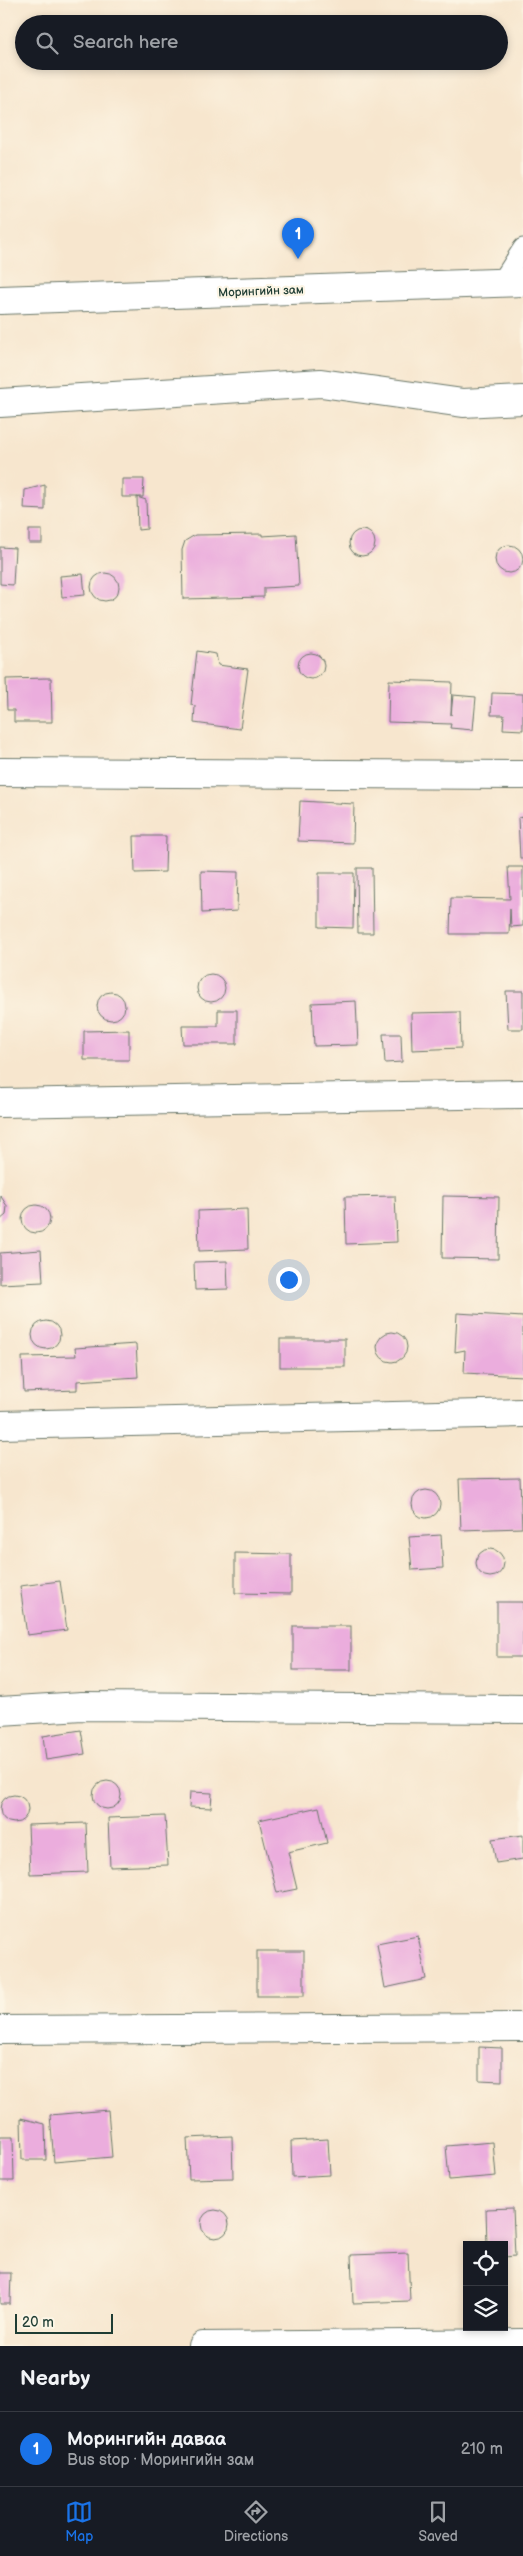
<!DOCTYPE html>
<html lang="en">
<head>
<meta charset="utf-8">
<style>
	:root { --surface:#171b24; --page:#20242c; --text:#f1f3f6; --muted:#9ea1a6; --line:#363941; --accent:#1a73e8 }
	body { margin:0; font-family:"Balsamiq Sans",sans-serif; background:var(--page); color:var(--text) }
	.controls { position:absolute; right:15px; bottom:15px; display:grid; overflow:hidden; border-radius:0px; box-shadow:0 2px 8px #0003 }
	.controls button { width:45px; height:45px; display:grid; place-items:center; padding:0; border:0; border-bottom:1px solid var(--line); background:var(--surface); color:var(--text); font:25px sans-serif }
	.scale { position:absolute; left:15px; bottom:12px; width:98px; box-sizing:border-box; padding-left:5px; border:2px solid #1f3d34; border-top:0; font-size:14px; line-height:18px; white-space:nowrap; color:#1f3d34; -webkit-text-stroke:4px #fcf5e5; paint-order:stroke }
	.you { position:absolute; left:288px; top:1279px; width:18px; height:18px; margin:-12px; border:4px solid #fff; border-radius:50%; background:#1a73e8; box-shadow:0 0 0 8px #1a73e833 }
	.badge { display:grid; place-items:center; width:32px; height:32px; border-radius:50%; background:var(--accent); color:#fff; font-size:16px; font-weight:700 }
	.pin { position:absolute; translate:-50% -41px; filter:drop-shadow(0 1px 2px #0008) }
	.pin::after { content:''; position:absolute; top:26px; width:18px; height:15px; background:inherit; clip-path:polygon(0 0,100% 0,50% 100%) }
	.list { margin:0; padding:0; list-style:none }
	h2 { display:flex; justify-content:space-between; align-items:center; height:65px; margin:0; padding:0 20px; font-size:21px }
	h2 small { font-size:16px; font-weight:400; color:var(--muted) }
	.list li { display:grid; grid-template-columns:32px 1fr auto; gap:15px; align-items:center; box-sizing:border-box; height:75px; padding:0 20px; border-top:1px solid var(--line) }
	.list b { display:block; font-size:19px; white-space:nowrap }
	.list p { margin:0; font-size:16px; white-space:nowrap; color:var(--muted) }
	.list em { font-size:16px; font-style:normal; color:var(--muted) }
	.icon { flex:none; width:28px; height:28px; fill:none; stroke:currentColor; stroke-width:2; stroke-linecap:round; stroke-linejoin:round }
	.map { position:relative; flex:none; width:523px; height:2346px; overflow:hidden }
	.search { position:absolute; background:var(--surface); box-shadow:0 2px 8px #0003; left:15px; right:15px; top:15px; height:55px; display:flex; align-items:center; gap:12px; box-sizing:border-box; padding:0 18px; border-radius:28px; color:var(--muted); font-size:19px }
	.sheet { height:140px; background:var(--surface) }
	nav { display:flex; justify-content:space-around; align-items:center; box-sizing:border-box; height:70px; border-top:1px solid var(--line); background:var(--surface); font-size:14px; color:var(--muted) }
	nav a { display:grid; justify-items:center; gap:2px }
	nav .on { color:var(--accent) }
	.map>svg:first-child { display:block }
</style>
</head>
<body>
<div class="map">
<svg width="523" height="2346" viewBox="0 0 523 2346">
	<rect width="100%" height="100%" fill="#fcf5e5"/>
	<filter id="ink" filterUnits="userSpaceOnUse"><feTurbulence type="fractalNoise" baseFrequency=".02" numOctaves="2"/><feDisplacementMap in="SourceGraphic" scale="10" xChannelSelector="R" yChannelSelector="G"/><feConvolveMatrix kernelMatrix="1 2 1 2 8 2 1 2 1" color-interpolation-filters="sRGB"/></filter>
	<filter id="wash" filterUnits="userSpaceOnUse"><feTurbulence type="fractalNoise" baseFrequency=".0096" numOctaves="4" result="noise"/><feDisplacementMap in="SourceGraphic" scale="20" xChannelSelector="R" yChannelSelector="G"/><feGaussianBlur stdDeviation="1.12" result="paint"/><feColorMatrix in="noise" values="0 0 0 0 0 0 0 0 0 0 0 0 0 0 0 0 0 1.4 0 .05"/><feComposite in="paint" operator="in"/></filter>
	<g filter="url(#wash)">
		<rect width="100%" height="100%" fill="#f7e6ce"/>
		<g id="blocks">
			<g fill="#ebaddd">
				<polygon points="122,479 144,479 143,497 122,497"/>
				<polygon points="45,485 45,510 24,509 25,490"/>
				<polygon points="137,497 146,500 147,529 138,530"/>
				<circle cx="362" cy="543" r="13"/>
				<rect x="29" y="530" width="13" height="13"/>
				<polygon points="262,534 262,536 296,534 299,586 264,588 264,597 183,599 182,550 185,541 195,535"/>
				<circle cx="509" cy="559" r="14"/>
				<polygon points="0,547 15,548 13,585 0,584"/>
				<circle cx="105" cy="587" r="14"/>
				<polygon points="83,574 85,595 62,597 60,576"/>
				<polygon points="197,651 216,654 218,665 248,669 240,729 194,723 195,706 191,705"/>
				<circle cx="311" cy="666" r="13"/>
				<polygon points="47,678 51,678 52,722 14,722 14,710 7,710 6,679"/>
				<polygon points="389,680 452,682 451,715 453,695 476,697 473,730 450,728 451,724 388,722"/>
				<polygon points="492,693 523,694 523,730 503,729 504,715 491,715"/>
				<polygon points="300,801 354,804 353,843 298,841"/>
				<polygon points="523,817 523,858 520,858 518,818"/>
				<polygon points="134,836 166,836 165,872 135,873"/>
				<polygon points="508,867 523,867 523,926 511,927 510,908 509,934 450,934 451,898 510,899"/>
				<polygon points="357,868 372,868 373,933 358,933"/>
				<polygon points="201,871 238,872 237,911 202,913"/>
				<polygon points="319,873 354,873 353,928 319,927"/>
				<circle cx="211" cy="988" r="14"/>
				<polygon points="506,991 523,991 523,1029 508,1029"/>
				<circle cx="111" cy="1006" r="14"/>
				<polygon points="356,1001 358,1045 314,1046 312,1003"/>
				<polygon points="218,1010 237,1010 237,1044 183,1044 182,1026 218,1026"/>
				<polygon points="460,1012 461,1048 412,1050 411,1013"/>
				<polygon points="129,1030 129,1060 84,1060 84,1031"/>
				<polygon points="383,1034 401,1034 402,1062 385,1063"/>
				<polygon points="0,1195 7,1206 6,1215 0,1220"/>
				<polygon points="395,1196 397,1242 346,1244 345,1197"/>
				<polygon points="443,1196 499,1197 498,1259 442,1258"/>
				<circle cx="36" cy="1219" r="14"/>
				<polygon points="247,1209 248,1249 199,1251 198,1211"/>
				<polygon points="41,1250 43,1282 0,1284 0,1253"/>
				<polygon points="227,1261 228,1289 195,1290 194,1262"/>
				<polygon points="457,1313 523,1317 523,1376 464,1373 465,1350 455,1352"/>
				<circle cx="46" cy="1335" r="14"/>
				<circle cx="392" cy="1347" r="15"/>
				<rect x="280" y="1339" width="65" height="28"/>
				<polygon points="136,1344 138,1377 77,1381 77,1390 24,1392 22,1357 76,1356 75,1348"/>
				<polygon points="520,1478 522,1528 461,1530 459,1479"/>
				<circle cx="426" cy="1504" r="14"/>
				<polygon points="441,1535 443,1568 412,1570 409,1537"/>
				<circle cx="490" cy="1563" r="14"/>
				<polygon points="235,1553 291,1554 291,1594 235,1593"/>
				<polygon points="60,1581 67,1630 27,1635 20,1586"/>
				<rect x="497" y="1602" width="26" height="55"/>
				<rect x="293" y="1626" width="58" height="44"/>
				<polygon points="81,1730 85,1754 46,1760 43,1736"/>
				<circle cx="107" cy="1795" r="14"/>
				<polygon points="190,1792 212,1793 211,1808 189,1807"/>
				<circle cx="14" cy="1809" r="14"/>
				<polygon points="319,1807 327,1843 288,1852 297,1889 277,1893 259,1820"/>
				<polygon points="165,1816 168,1865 110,1867 108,1818"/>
				<polygon points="86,1823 88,1872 30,1874 28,1825"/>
				<polygon points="523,1835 523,1859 496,1863 492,1839"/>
				<polygon points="418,1936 426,1979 385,1988 377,1944"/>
				<rect x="257" y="1951" width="47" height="45"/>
				<polygon points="479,2047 502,2048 502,2081 479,2080"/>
				<polygon points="108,2110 112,2157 54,2162 50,2115"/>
				<polygon points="21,2118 45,2124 46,2160 22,2160"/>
				<polygon points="232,2136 233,2178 189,2179 187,2138"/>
				<polygon points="0,2137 13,2137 14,2181 0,2181"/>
				<polygon points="328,2139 330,2175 292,2177 291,2141"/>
				<polygon points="493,2142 496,2176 449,2180 446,2146"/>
				<polygon points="513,2208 515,2256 504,2257 504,2245 487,2245 486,2209"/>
				<circle cx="215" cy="2224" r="14"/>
				<polygon points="408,2253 410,2301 353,2303 351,2255"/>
				<polygon points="0,2273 11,2273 10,2304 0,2304"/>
			</g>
		</g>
	</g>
	<g filter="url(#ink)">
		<use href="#blocks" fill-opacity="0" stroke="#6b786a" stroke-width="1"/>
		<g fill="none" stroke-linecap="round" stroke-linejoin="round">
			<g stroke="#6b786a" stroke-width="21">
				<polyline id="service" points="502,281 523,248"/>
			</g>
			<g stroke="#6b786a" stroke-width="30">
				<g id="minor">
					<polyline points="0,403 321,383 463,403 523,400"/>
					<polyline points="0,772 523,775"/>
					<polyline points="0,1103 523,1094"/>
					<polyline points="0,1425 523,1413"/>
					<polyline points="0,1711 82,1706 523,1709"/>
					<polyline points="0,2030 523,2027"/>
					<polyline points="203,2346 523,2343"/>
				</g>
			</g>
			<g stroke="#6b786a" stroke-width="30">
				<polyline id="secondary" points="0,300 523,282"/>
			</g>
			<use href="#service" stroke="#fff" stroke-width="19"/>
			<use href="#minor" stroke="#fff" stroke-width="28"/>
			<use href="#secondary" stroke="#fff" stroke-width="28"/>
		</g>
	</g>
	<g text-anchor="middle" stroke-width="4.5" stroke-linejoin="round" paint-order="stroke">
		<g font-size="12" fill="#1f3d34" stroke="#fcf5e5">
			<text transform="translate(261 291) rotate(-2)" y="4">Морингийн зам</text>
		</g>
	</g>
</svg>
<div class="controls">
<button><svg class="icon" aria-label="locate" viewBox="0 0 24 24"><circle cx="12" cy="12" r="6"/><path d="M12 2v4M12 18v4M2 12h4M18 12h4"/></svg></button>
<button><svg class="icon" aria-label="layers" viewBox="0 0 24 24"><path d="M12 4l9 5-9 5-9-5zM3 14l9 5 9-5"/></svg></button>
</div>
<div class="scale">20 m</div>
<div class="you"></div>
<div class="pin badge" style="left:298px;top:259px">1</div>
<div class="search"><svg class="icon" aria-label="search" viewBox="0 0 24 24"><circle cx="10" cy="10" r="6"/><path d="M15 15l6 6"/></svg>Search here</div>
</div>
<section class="sheet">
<h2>Nearby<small></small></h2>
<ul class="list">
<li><span class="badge">1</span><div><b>Морингийн даваа</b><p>Bus stop · Морингийн зам</p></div><em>210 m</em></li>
</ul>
</section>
<nav>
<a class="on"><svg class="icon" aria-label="map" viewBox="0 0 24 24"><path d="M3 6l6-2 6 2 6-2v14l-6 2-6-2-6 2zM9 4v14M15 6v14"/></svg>Map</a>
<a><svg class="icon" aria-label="directions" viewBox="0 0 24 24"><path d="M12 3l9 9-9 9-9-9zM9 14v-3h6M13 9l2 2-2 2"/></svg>Directions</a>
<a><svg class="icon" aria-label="saved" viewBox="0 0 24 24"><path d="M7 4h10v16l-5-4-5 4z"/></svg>Saved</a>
</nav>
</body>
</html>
